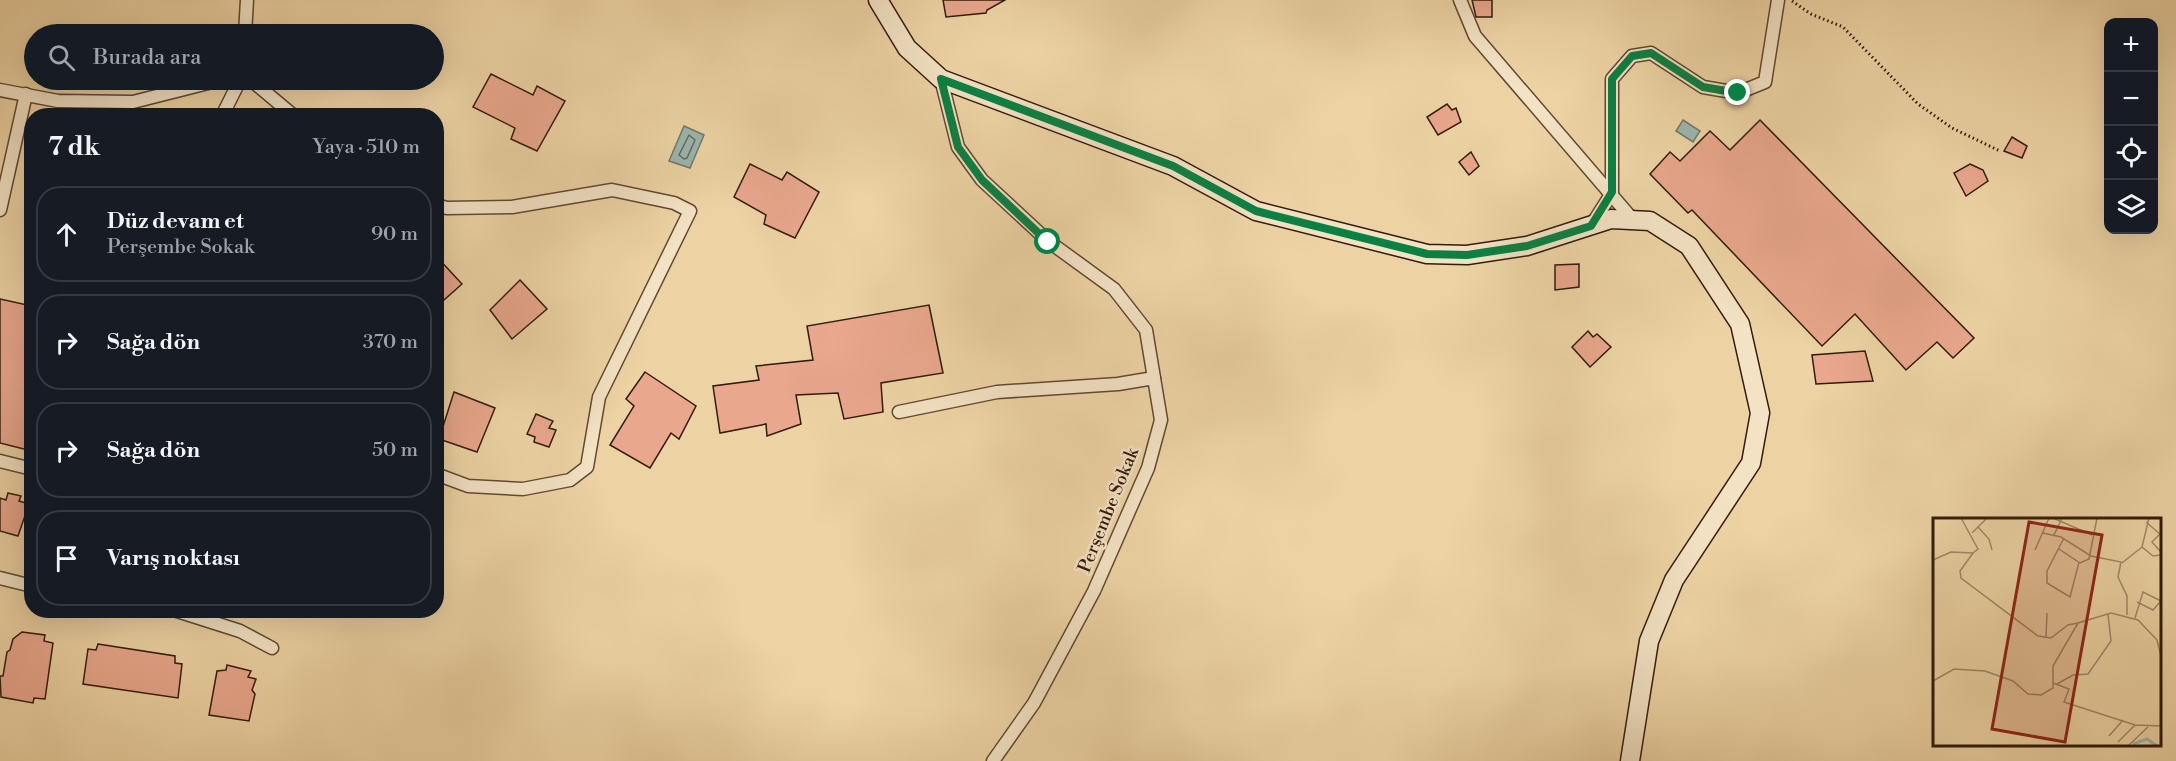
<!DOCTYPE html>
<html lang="tr">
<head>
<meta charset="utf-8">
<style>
	:root { --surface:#171b24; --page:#20242c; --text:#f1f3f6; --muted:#9ea1a6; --line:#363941 }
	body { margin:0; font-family:"Libre Bodoni",serif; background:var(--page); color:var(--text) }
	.controls { position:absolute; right:18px; top:18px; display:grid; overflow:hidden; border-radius:12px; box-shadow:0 6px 24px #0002 }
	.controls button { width:54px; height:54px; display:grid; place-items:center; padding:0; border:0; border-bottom:2px solid var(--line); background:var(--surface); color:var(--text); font:30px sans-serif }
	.stop { position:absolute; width:18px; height:18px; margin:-14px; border:4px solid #0b8043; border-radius:50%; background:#fff }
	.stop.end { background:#0b8043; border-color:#fff; box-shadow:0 2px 6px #0008 }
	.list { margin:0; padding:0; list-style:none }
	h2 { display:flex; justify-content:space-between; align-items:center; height:78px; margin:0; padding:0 24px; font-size:26px }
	h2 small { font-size:20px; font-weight:400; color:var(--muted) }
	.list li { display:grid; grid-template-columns:39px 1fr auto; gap:18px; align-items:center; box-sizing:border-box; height:96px; margin:0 12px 12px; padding:0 12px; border:2px solid var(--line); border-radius:24px }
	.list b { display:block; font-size:22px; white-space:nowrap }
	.list p { margin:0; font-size:20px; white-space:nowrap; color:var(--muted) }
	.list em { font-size:20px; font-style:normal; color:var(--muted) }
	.icon { flex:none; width:33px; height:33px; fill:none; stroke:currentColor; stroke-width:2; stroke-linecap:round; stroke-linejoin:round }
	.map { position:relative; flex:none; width:2176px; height:761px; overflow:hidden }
	.search { position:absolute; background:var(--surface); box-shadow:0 6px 24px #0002; left:24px; top:24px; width:420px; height:66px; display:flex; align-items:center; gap:15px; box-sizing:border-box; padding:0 21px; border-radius:33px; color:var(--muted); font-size:22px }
	.panel { position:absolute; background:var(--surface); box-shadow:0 6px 24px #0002; left:24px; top:108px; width:420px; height:510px; border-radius:24px }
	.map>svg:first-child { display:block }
</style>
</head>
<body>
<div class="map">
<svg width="2176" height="761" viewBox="0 0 2176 761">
	<rect width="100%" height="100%" fill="#edd3a4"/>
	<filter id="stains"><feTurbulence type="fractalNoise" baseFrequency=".00333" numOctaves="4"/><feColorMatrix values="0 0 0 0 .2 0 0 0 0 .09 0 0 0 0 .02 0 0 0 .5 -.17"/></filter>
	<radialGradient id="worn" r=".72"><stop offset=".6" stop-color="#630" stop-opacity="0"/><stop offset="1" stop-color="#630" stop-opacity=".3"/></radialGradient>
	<g fill="#9bb6af" stroke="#71786e" stroke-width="1.5">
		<polygon points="1683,120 1700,131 1693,142 1676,131"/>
		<polygon points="684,126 704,135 690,168 669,161"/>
	</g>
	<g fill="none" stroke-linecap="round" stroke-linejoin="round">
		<polygon stroke="#66685e" stroke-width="1.5" points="689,135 695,140 687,158 684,159 679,155"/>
	</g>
	<g fill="#e9a78d" stroke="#321b0c" stroke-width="1.5">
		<polygon points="943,0 1005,0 987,10 986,13 946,17"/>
		<polygon points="1472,0 1492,0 1492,17 1476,17"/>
		<polygon points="491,74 533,95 537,86 565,101 537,151 511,139 515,128 473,107"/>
		<polygon points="1447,104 1452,110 1456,108 1461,122 1438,135 1427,117"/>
		<polygon points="1760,120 1974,338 1953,358 1937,342 1906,370 1855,314 1822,346 1692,210 1688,213 1650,174 1670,152 1680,161 1710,131 1730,150"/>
		<polygon points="2012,137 2027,146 2022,158 2004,151"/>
		<polygon points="1471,152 1479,166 1469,175 1459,162"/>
		<polygon points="750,164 782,180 787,172 819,192 795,238 764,224 766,215 734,197"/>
		<polygon points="1970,164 1983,170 1988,181 1966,196 1954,173"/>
		<polygon points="436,256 462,284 436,307"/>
		<polygon points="1579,264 1579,287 1555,290 1555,265"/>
		<polygon points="520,280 547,309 512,339 490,310"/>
		<polygon points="0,299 32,306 32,451 0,443"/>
		<polygon points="929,305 943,373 881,383 883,412 844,419 838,393 796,395 801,424 767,436 766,424 720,433 713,386 759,380 756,366 813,360 807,326"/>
		<polygon points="1588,331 1593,337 1597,334 1611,347 1590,367 1572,347"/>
		<polygon points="1865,351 1873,381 1816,384 1812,355"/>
		<polygon points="645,372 696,406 679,439 671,433 650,468 610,445 634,406 626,399"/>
		<polygon points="454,392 495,408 477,452 439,439"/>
		<polygon points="536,414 553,421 549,428 556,430 549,447 534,442 535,437 527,434"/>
		<polygon points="8,493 21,496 19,501 29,504 18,536 0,531 0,498 6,500"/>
		<polygon points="22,632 45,635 44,641 53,643 45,699 34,698 33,703 1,697 0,676 3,676 7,652 10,650 13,639"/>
		<polygon points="98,644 175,656 175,663 182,664 178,698 83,684 88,649 96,650"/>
		<polygon points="227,665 251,671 248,677 256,679 252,690 255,694 249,721 209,715 217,671 226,670"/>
	</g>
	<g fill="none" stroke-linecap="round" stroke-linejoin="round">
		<g stroke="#614932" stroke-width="15">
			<g id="street">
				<polyline points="1460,0 1475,36 1633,220"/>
				<polyline points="245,34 247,0"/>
				<polyline points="941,79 958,147 982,180 1048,241 1114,289 1146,330 1161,420 1148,468 1094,591 1034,703 993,761"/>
				<polyline points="251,80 294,116"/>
				<polyline points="0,90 58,101 133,102 220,80"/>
				<polyline points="222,116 240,80"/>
				<polyline points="436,205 447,208 512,207 612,190 674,203 690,211 599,397 587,467 570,480 523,489 468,486 436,474"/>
				<polyline points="0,210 26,94"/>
				<polyline points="1591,226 1612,193 1612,79 1632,56 1651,53 1703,87 1738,93 1765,82 1778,0"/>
				<polyline points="899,412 997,392 1118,384 1154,378"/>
				<polyline points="0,461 32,469"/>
				<polyline points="0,578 32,586"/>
				<polyline points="174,610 240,631 272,648"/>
			</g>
		</g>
		<g stroke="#321b0c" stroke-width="21">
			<polyline id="secondary" points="878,0 907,48 941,79 1173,166 1256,211 1427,254 1467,255 1527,246 1611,219 1650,221 1689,246 1740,324 1760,413 1751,463 1674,580 1649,641 1630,761"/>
		</g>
		<polyline stroke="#321b0c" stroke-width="3" stroke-dasharray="1.5 3" stroke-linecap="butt" points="1792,1 1811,14 1843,27 1918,104 1952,128 2000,151"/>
		<use href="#street" stroke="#f3e2c4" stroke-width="12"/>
		<use href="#secondary" stroke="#f3e2c4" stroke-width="18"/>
	</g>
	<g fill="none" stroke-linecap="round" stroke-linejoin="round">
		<polyline stroke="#0b8043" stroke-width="8" points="1048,242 982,180 958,147 941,79 1173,166 1256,211 1427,254 1467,255 1527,246 1591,226 1612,192 1612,79 1632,56 1651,53 1703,87 1738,93"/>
	</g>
	<g text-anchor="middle" stroke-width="5" stroke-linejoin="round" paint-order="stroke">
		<g font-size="18" fill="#321b0c" stroke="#f3e2c4">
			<text transform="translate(1108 510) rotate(-68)" y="6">Perşembe Sokak</text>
		</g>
	</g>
	<g transform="translate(1933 518)">
		<rect width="228" height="228" fill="#edd3a4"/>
		<path fill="none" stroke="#9bb6af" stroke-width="3" d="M200,226L214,221L224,228"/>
		<path fill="none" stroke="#a28967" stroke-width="1.5" d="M120,0L159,17M216,0L209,29L220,38L228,37M213,4L228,17M45,9L56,21L59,32M39,15L54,0M110,15L128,19L158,38L188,44L185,59L194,78V97M227,16L219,24L228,34M121,17L129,0M131,20L114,53V65L137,79L146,44M126,31L147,45L156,41L164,0M102,32L116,0M40,35L27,53L28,60L105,118L118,120L135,107L145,105M0,42L18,34L40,35L45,31L28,0M189,45L209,29M204,84L220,92L227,84M202,100L210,74L228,83M113,120L114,95M0,163L21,151L52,153L80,163L95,176L108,177L120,170V148L145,105L178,95L205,102L224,122L228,138M120,165L136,171L131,184L202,207L228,208M124,166L140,157L155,156L178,123L175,96M176,218L190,202M185,224L202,207M195,228L215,209"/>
		<path fill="#8f2418" fill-opacity="0.15" stroke="#8f2418" stroke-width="3" d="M96,4L169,17L132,224L59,211Z"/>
		<rect width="228" height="228" fill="none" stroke="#321b0c" stroke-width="3"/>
	</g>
	<rect width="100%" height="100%" filter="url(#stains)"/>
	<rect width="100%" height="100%" fill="url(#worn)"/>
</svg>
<div class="controls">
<button>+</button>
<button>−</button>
<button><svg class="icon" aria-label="locate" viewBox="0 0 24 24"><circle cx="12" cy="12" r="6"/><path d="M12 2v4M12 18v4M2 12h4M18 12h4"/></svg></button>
<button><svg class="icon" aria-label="layers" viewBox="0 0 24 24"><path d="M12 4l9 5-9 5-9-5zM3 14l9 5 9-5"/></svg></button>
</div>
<div class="stop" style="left:1048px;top:242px"></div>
<div class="stop end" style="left:1738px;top:93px"></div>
<div class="search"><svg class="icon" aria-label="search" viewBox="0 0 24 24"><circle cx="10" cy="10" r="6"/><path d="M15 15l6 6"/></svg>Burada ara</div>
<section class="panel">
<h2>7 dk<small>Yaya · 510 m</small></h2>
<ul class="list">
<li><svg class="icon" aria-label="ahead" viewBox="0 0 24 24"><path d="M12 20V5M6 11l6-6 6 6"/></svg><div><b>Düz devam et</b><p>Perşembe Sokak</p></div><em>90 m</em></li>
<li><svg class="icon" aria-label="right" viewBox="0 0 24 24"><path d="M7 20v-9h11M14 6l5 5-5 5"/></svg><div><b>Sağa dön</b></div><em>370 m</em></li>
<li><svg class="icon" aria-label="right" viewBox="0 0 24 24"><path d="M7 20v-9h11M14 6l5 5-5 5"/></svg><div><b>Sağa dön</b></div><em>50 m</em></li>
<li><svg class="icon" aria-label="arrive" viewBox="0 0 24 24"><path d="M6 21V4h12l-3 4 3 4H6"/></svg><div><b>Varış noktası</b></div></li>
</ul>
</section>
</div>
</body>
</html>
